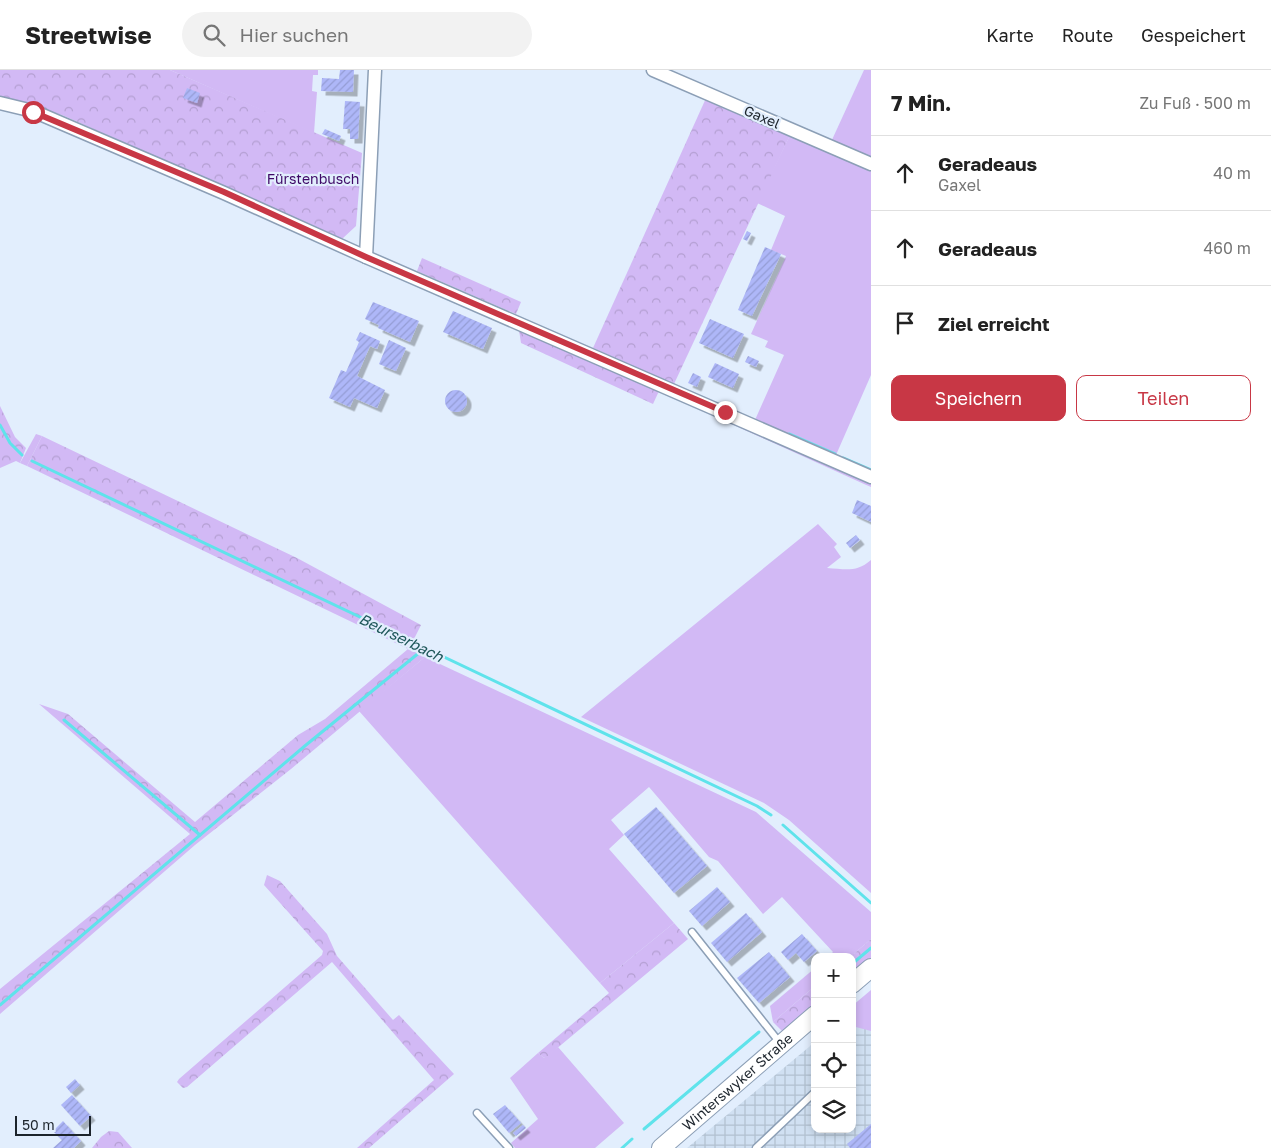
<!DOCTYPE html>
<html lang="de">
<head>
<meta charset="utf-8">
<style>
	:root { --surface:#fff; --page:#f2f2f2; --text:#222; --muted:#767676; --line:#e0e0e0; --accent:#c83745 }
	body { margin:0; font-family:"Golos Text",sans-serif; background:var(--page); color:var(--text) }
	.controls { position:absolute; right:15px; bottom:15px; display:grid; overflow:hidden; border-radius:10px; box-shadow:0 2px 8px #0003 }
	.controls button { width:45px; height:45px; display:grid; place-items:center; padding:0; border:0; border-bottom:1px solid var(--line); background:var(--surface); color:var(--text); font:25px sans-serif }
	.scale { position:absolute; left:15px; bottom:12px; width:76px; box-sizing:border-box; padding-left:5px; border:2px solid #1c242c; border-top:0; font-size:14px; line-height:18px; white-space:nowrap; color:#1c242c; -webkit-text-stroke:4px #e2eefd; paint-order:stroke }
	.stop { position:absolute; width:15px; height:15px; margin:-11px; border:4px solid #c83745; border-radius:50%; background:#fff }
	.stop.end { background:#c83745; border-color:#fff; box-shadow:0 1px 5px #0008 }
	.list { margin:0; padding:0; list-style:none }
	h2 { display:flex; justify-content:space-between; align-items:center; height:65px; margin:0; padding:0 20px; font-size:21px }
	h2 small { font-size:16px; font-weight:400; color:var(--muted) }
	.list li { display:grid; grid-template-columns:32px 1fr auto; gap:15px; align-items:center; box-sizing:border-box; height:75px; padding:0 20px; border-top:1px solid var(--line) }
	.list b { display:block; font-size:19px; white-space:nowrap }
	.list p { margin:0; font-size:16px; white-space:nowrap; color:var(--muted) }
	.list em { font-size:16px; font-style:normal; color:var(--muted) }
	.actions { display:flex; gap:10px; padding:15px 20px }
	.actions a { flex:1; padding:11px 0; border:1px solid var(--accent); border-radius:10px; text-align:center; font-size:18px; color:var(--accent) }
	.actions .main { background:var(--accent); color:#fff }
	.icon { flex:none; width:28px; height:28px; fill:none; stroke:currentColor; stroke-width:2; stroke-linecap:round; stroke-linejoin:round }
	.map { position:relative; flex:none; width:871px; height:1078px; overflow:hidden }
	header { display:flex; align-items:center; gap:30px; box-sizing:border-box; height:70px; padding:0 25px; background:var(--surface); border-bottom:1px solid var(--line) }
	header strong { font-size:24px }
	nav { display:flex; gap:28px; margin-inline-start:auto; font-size:18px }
	.search { width:350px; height:45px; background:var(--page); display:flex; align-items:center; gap:12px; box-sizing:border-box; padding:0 18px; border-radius:28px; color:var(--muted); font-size:19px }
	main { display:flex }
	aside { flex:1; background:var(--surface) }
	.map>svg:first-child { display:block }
</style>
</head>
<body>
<header>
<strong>Streetwise</strong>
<div class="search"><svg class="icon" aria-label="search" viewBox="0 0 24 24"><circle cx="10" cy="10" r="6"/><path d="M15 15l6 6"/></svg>Hier suchen</div>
<nav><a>Karte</a><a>Route</a><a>Gespeichert</a></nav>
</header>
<main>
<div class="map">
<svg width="871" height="1078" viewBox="0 0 871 1078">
	<defs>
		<pattern id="industrial-grid" width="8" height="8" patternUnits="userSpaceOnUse" patternTransform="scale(1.25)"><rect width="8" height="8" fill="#d0e0f2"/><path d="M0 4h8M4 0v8" fill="none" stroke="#b2c0d0"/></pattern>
		<pattern id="forest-crowns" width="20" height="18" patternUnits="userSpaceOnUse" patternTransform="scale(1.25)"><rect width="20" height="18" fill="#d2b9f5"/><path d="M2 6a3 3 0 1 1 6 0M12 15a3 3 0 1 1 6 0" fill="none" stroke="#b49fd2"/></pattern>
		<pattern id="building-hatch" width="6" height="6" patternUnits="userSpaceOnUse" patternTransform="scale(1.25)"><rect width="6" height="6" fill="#aeb7f8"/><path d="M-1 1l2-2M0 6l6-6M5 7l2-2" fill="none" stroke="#959dd5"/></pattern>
		<filter id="shadow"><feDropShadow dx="4.5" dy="4.5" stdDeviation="0" flood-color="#0004"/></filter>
	</defs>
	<rect width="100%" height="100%" fill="#e2eefd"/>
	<polygon fill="url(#industrial-grid)" points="852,954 871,959 871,1078 687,1078 815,972 815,1059 852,1059"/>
	<g fill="#d2b9f5">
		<polygon points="170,0 318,0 318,5 313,5 312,21 317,22 314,63"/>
		<polygon points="864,0 871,0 871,89 831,72"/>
		<polygon points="791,63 871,97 871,305 836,385 755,350 784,285 765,277 768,271 751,264 786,186 771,180 785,146 757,133"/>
		<polygon points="659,321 871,410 871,417 864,414"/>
		<polygon points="36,364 42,366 27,396 20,393"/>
		<path d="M818,454L837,474L834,477L841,487L827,498C845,499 856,503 871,490V823L789,750L764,733L581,647Z"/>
		<polygon points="425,587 756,742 871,842 871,869 850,887 828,887 833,882 782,827 763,844 718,791 709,787 649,717 611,750 624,765 609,779 674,853 600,913 359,641"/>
		<polygon points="815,898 815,916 773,952 770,936"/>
		<polygon points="871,920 871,961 852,956 852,936"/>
		<polygon points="558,977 624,1053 595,1078 515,1078 511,1073 538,1049 510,1008 538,983 544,988"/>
	</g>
	<g fill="url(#forest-crowns)">
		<polygon points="0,0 170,0 362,83 356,156 342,169 62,45 0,26"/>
		<polygon points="707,26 791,63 674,314 593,278"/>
		<polygon points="422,188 521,232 516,244 417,201"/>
		<polygon points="519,260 659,321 653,334 521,273"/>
		<polygon points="0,336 15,367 26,378 20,393 16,391 0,398"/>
		<polygon points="42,366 297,488 421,555 409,579 425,587 291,699 195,775 0,944 0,919 190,764 39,634 68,644 195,752 298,665 325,649 408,579 27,396"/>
		<polygon points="267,805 280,811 327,864 337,886 393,950 399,945 454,1004 369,1078 357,1078 434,1010 332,892 187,1017 183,1018 177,1012 179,1009 322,885 323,881 264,815"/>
		<polygon points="674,853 688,869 549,985 544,988 538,983 609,923 600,913"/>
		<polygon points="871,869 871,888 852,904 852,887 850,887"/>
		<polygon points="815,916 815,936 784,963 773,952"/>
		<polygon points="109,1061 118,1062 132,1078 92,1078 101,1067"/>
	</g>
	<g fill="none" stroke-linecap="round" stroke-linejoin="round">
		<g stroke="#5fe3eb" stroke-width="3">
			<polyline points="0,355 10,373 22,385"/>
			<polyline points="789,364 835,384"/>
			<polyline points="843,388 871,400"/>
			<polyline points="32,391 757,736 771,745"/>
			<polyline points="64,650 200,765"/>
			<polyline points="783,755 871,833"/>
			<polyline points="852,894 871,878"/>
			<polyline points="0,935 306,675 420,582 430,580"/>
			<polyline points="644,1059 759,962"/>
			<polyline points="622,1078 632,1069"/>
		</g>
	</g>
	<g fill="url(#building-hatch)" filter="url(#shadow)">
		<polygon points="340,0 354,0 353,22 321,21 322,8 339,9"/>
		<polygon points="187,18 200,23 197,33 183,28"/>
		<polygon points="345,31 360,32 358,69 350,69 350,59 343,59"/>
		<polygon points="325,59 341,66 339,71 322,64"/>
		<polygon points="747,161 751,163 747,171 743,169"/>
		<polygon points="765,177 781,184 752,246 738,240"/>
		<polygon points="373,232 419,251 410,272 378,258 379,255 365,249"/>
		<polygon points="453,241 492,258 483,279 443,262"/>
		<polygon points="710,249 744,264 733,288 699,273"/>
		<polygon points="360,262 380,271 377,279 370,276 357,306 385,320 377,338 354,328 350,337 329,328 341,300 346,302 359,272 356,270"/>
		<polygon points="389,270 406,278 396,301 379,294"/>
		<polygon points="748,286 759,291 756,297 745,292"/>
		<polygon points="715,293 739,304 733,318 708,307"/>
		<polygon points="693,303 701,307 697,317 688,313"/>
		<circle cx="456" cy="331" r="11"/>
		<polygon points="857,430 871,436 871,452 852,443"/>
		<polygon points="856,465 860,470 850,478 846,473"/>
		<polygon points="656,737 707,796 674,823 624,764"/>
		<polygon points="717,817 730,832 702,856 689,841"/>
		<polygon points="746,843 762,862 727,892 711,873"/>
		<polygon points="802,864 817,881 804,892 796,883 788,890 781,882"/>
		<polygon points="769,882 790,907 759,933 737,908"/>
		<polygon points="75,1009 80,1015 71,1023 66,1017"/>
		<polygon points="72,1025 91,1046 80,1056 61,1035"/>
		<polygon points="505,1035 521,1053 509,1063 493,1044"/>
		<polygon points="63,1051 81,1071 74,1078 53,1078 62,1070 53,1061"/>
		<polygon points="871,1054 871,1078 850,1078 847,1074"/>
		<polygon points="523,1055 526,1058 516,1066 513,1063"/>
	</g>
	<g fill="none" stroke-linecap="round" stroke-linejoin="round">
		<g stroke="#8c9fb6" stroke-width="9">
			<g id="lane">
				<polyline points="692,862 780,973"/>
				<polyline points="477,1043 509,1078"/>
				<polyline points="756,1078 815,1022"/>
			</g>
		</g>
		<g stroke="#8c9fb6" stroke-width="15">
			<g id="street">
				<polyline points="653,0 871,94"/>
				<polyline points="0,33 33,41 224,123 366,187 871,407"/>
				<polyline points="366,187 375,0"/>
			</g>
		</g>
		<g stroke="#8c9fb6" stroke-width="20">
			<g id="secondary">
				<polyline points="852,914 871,898"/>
				<path id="s1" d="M661,1078L815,945"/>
			</g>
		</g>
		<use href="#lane" stroke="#fff" stroke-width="6"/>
		<use href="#street" stroke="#fff" stroke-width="12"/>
		<use href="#secondary" stroke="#fff" stroke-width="18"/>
	</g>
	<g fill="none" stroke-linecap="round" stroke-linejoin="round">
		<polyline stroke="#c83745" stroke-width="6" points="33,42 224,122 366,187 725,342"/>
	</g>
	<g text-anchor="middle" stroke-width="4.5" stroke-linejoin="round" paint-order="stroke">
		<g font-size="14" fill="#1c242c" stroke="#e2eefd">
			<text transform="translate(762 47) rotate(23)" y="5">Gaxel</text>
			<text dy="5" stroke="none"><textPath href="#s1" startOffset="101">Winterswyker Straße</textPath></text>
		</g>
		<g font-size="14" fill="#3e0967" stroke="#e2eefd">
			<text x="313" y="114">Fürstenbusch</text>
		</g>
		<g font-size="15" font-style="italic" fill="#20585b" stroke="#e2eefd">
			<text transform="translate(401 568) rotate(26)" y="5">Beurserbach</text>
		</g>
	</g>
</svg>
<div class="controls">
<button>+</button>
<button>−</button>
<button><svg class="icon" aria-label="locate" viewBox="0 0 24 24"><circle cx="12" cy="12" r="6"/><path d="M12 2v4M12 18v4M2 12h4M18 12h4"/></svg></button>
<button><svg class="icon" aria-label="layers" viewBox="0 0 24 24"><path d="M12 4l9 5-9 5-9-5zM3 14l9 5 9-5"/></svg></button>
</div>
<div class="scale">50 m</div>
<div class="stop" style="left:33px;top:42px"></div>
<div class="stop end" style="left:725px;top:342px"></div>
</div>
<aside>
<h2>7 Min.<small>Zu Fuß · 500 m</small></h2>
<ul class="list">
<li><svg class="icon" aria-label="ahead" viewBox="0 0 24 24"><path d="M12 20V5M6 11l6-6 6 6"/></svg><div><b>Geradeaus</b><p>Gaxel</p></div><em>40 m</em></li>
<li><svg class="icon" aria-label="ahead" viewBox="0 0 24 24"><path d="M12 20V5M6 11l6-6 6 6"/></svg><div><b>Geradeaus</b></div><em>460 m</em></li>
<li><svg class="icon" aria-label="arrive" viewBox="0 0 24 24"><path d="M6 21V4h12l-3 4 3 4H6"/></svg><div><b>Ziel erreicht</b></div></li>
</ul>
<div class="actions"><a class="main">Speichern</a><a>Teilen</a></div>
</aside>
</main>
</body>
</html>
